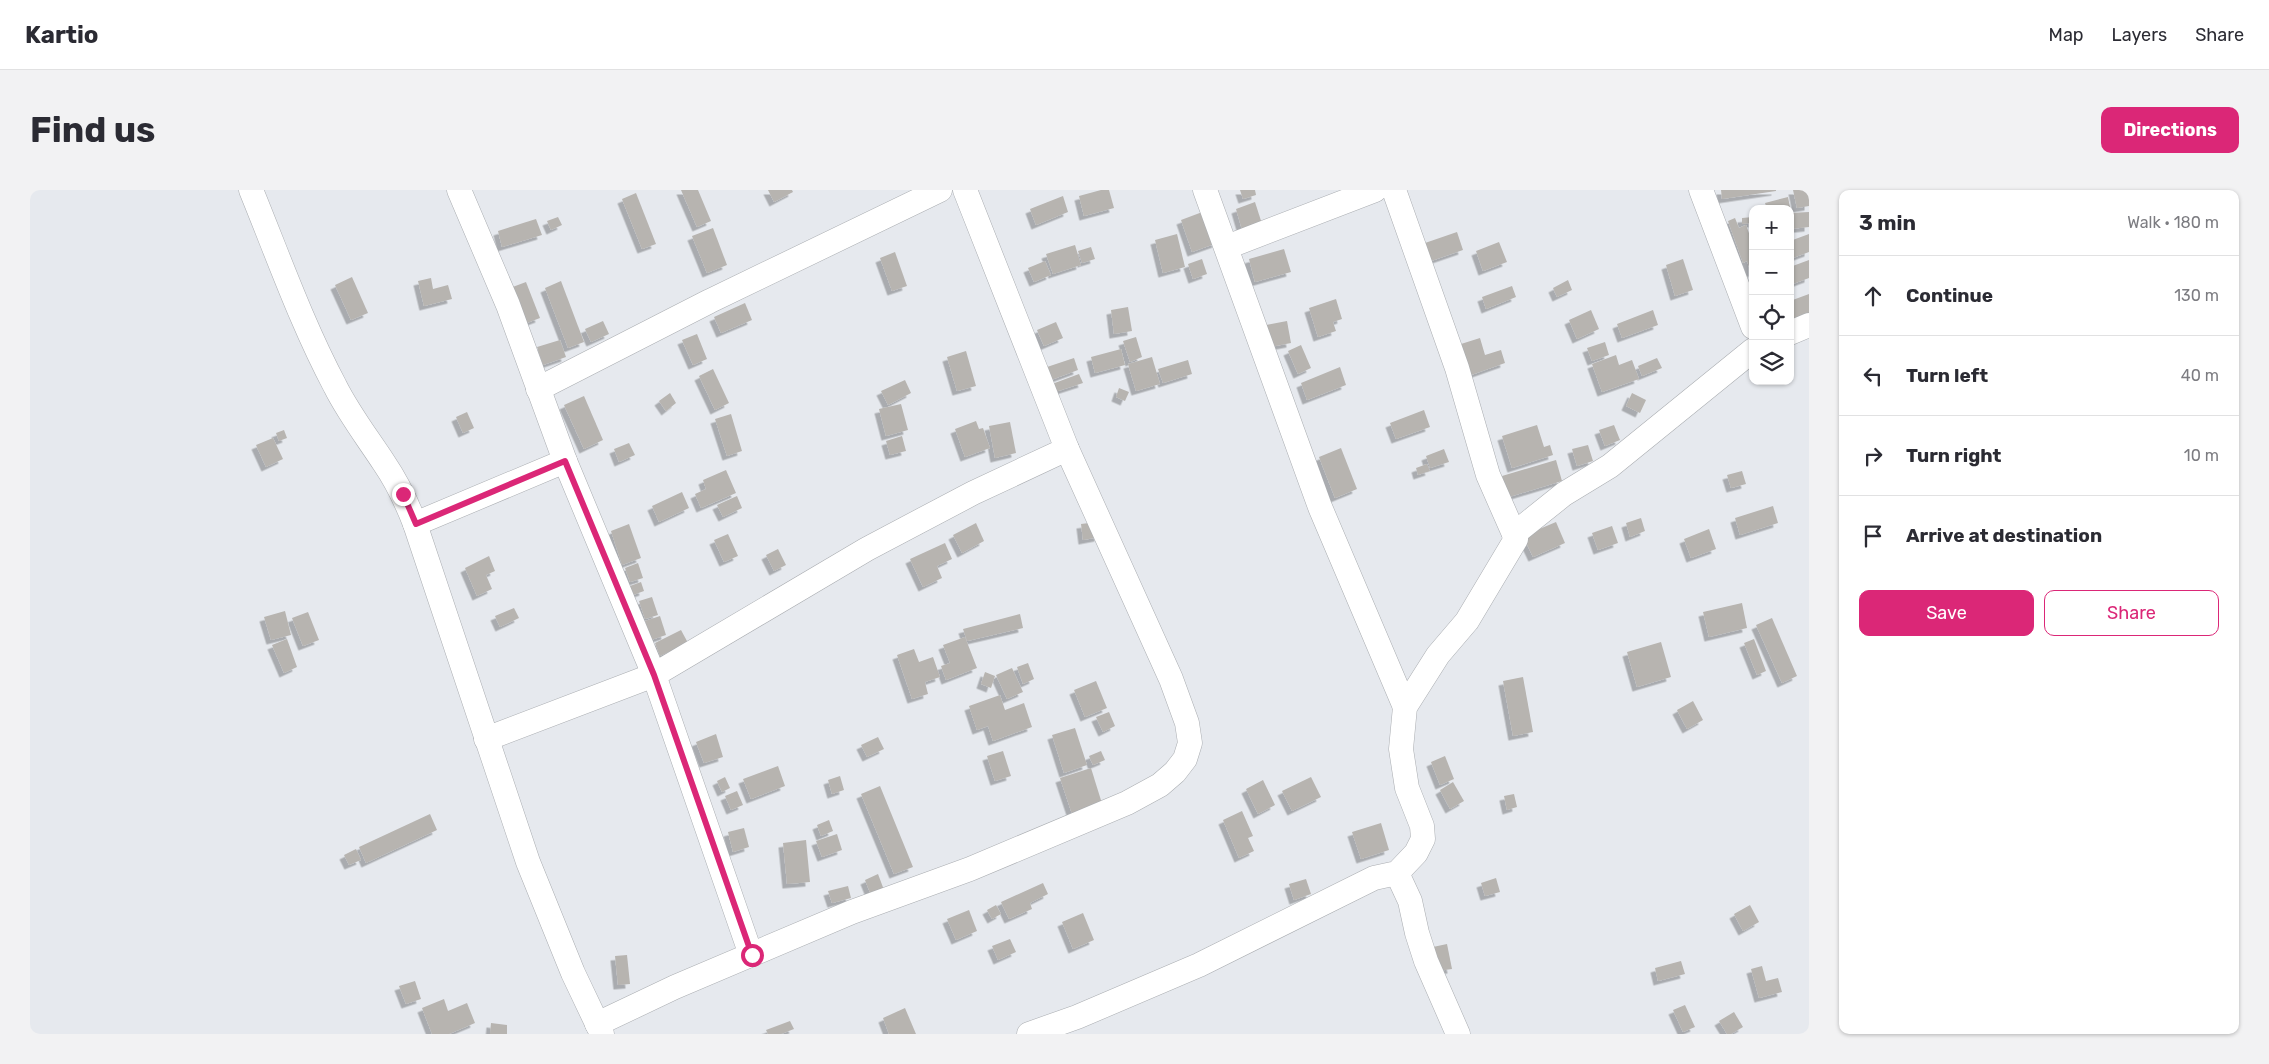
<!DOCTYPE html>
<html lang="en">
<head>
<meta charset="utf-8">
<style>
	:root { --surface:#fff; --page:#f2f2f3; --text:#2b2b33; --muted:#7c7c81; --line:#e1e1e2; --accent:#db2777 }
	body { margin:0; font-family:Rubik,sans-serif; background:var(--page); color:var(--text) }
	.controls { position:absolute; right:15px; top:15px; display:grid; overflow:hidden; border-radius:10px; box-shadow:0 1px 4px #0004 }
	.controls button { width:45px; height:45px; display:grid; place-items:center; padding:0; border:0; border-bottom:1px solid var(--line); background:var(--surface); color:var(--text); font:25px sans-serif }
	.stop { position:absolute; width:15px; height:15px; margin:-11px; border:4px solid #db2777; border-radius:50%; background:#fff }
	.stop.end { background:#db2777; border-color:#fff; box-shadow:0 1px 5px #0008 }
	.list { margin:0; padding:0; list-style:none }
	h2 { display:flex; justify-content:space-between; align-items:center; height:65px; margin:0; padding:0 20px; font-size:21px }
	h2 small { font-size:16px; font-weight:400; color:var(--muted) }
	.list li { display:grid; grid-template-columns:32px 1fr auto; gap:15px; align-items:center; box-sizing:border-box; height:80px; padding:0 20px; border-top:1px solid var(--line) }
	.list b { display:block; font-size:19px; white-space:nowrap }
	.list em { font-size:16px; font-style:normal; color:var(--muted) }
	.actions { display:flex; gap:10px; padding:15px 20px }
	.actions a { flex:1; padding:11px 0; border:1px solid var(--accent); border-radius:10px; text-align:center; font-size:18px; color:var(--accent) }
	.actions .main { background:var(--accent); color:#fff }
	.icon { flex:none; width:28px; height:28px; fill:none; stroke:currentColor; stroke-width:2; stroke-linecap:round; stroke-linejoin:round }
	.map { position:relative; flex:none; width:1779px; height:844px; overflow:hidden; border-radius:10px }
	header { display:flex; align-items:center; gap:30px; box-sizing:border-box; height:70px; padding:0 25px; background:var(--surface); border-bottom:1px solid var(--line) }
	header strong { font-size:24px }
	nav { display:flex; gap:28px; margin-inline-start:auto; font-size:18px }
	.intro { display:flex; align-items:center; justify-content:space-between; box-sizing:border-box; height:120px; padding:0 30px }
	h1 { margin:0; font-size:35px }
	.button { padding:12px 22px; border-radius:10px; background:var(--accent); color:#fff; font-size:18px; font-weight:700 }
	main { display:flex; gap:30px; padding:0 30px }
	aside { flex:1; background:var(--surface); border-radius:10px; box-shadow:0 1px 4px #0004 }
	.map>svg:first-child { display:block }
</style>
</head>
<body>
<header>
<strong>Kartio</strong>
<nav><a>Map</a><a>Layers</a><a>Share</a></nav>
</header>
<div class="intro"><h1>Find us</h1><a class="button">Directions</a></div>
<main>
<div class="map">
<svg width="1779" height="844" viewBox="0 0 1779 844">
	<defs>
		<filter id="shadow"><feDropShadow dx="-4.5" dy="4.5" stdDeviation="0" flood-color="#0004"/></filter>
	</defs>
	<rect width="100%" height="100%" fill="#e6e9ee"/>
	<g fill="#b7b4b0" filter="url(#shadow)">
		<polygon points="651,0 668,0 681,31 667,37"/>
		<polygon points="738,0 762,0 763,2 744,12"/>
		<polygon points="1071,0 1079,0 1084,18 1054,26 1049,6"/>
		<polygon points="1210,0 1225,0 1226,5 1213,9"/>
		<polygon points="1691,0 1746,0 1746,1 1692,9"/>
		<polygon points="1763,0 1779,0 1779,16 1767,18"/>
		<polygon points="606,3 626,54 612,59 592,9"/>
		<polygon points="1033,6 1038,22 1006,35 1000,19"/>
		<polygon points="1758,7 1760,17 1737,19 1735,13"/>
		<polygon points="1225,12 1233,37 1213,43 1206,19"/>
		<polygon points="1175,21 1187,53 1162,62 1151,30"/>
		<polygon points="1779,22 1779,37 1760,39 1760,23"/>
		<polygon points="528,27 532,35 521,40 517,31"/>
		<polygon points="1723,27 1723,33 1712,34 1712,28"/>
		<polygon points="1705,28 1709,38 1716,35 1723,54 1723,82 1721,83 1717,71 1713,73 1698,31"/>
		<polygon points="506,29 512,45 472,57 468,41"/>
		<polygon points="683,38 697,75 677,83 662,46"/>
		<polygon points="1427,42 1433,60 1401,71 1395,53"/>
		<polygon points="1147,44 1155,77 1133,83 1125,50"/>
		<polygon points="1779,44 1779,62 1760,69 1760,51"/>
		<polygon points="1469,52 1477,72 1453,81 1446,61"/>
		<polygon points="1045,55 1051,75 1023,84 1016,64"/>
		<polygon points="1061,57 1065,69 1052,73 1048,61"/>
		<polygon points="1254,59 1261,82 1225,92 1219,69"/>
		<polygon points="865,62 877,96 862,101 850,68"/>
		<polygon points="1172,69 1177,84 1163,89 1158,74"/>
		<polygon points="1653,69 1663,100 1645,106 1636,75"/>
		<polygon points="1779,70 1779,88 1760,95 1760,77"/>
		<polygon points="1015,71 1021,85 1004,92 998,78"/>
		<polygon points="322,87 338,123 321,130 305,95"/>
		<polygon points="401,88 403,99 418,95 422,109 394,116 388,91"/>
		<polygon points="1538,90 1542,100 1527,107 1523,98"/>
		<polygon points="531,91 554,152 538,158 515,98"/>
		<polygon points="496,92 510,128 494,134 480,98"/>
		<polygon points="1482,96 1486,107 1456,119 1452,107"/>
		<polygon points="1779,104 1779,125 1760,133 1760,111"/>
		<polygon points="1306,109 1312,129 1303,132 1306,141 1288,147 1279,118"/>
		<polygon points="715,113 722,130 691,143 684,127"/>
		<polygon points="1098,117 1102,141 1084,144 1081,120"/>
		<polygon points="1561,120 1569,139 1547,149 1539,130"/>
		<polygon points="1623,120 1628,135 1592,148 1587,134"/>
		<polygon points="573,131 579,144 561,152 555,139"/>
		<polygon points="1257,131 1261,153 1240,157 1236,135"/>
		<polygon points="1026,132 1033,148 1014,156 1007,140"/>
		<polygon points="667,144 677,169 663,175 652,150"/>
		<polygon points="1106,147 1112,167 1100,172 1093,151"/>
		<polygon points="1450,148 1455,165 1471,160 1475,173 1441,185 1431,154"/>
		<polygon points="530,150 536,167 513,175 507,157"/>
		<polygon points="1575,152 1579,165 1562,171 1557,158"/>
		<polygon points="1271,155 1281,178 1268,184 1258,161"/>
		<polygon points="1091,159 1095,175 1065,183 1061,167"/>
		<polygon points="936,161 946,196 927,201 917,167"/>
		<polygon points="1586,165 1589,175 1602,170 1609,189 1572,202 1562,174"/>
		<polygon points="1122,167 1130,194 1106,201 1098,174"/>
		<polygon points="1044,168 1048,180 1021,190 1017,177"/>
		<polygon points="1627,168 1632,178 1612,186 1608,176"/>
		<polygon points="1158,170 1162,184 1133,193 1128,179"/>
		<polygon points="1310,177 1316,195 1277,210 1271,193"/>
		<polygon points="683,179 699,213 685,220 669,186"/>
		<polygon points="1049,184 1053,193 1025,202 1022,194"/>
		<polygon points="875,190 881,203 858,215 851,201"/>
		<polygon points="1089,198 1099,202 1095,211 1086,207"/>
		<polygon points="640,203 646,213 636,221 629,211"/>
		<polygon points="1602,203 1616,210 1610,223 1596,216"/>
		<polygon points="554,206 573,250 554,259 534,215"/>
		<polygon points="871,214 878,240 856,246 849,219"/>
		<polygon points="1394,220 1400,237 1366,249 1360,233"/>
		<polygon points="437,222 444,238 433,243 426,227"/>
		<polygon points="701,224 712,261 697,266 685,229"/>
		<polygon points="946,231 949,239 953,238 960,258 935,267 925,239"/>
		<polygon points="980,232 986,263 965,268 959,236"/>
		<polygon points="1507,235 1514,257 1520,255 1523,265 1482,278 1472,246"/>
		<polygon points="1584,235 1590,250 1575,256 1569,240"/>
		<polygon points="254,240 257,248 249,251 246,243"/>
		<polygon points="872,246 876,261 860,265 856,251"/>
		<polygon points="243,248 253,269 236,277 226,255"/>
		<polygon points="599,253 605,265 589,272 584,259"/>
		<polygon points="1558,255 1563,271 1547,276 1542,259"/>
		<polygon points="1311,258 1327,299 1305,308 1289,267"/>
		<polygon points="1414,259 1419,272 1400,278 1396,266"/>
		<polygon points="1526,270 1532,291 1479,307 1472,286"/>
		<polygon points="1397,274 1400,281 1388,285 1386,278"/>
		<polygon points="696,280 706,303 671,318 665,304 676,299 673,290"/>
		<polygon points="1712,281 1716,294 1701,298 1697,285"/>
		<polygon points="652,302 659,318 629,332 622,316"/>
		<polygon points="707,306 712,318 693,327 687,315"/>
		<polygon points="1743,316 1748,333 1710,345 1705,328"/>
		<polygon points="1611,328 1615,341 1600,347 1596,333"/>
		<polygon points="1067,332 1069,347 1053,350 1051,334"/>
		<polygon points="1526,332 1535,353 1503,367 1493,346"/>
		<polygon points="946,333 954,351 932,363 923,345"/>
		<polygon points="599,334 611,368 592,375 581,341"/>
		<polygon points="1582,336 1588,353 1568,360 1562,343"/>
		<polygon points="1679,339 1686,359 1661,368 1654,349"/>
		<polygon points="698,344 708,366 694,372 684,350"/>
		<polygon points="915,353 922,369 907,376 912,388 893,397 880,369"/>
		<polygon points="748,359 756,375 744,381 736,365"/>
		<polygon points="459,366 465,381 456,385 462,399 447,406 435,378"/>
		<polygon points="608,373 613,388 600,392 595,378"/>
		<polygon points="611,392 614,401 603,405 600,396"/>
		<polygon points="622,407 628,425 615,429 609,411"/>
		<polygon points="1712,413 1717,438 1679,447 1673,422"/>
		<polygon points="484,418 489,428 470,437 465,426"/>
		<polygon points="255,421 261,445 241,450 234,427"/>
		<polygon points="278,422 289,450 273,456 262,428"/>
		<polygon points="990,424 993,438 937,451 933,439"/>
		<polygon points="630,426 636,445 621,450 615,431"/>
		<polygon points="1742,428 1767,486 1752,493 1726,435"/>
		<polygon points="651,440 658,453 630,466 625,453"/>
		<polygon points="935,447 947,478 916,490 911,476 920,473 913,455"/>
		<polygon points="257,449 267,477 254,483 242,455"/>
		<polygon points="1724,449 1736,481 1727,485 1714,453"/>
		<polygon points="1631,452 1641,487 1607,497 1597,462"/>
		<polygon points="884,459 889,472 903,467 910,487 895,492 898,504 882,509 867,465"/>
		<polygon points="998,473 1004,489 993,494 987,477"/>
		<polygon points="982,478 993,502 977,509 966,485"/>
		<polygon points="955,482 965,486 961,498 951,494"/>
		<polygon points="1493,487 1503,542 1483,546 1473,491"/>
		<polygon points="1066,491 1077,518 1055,527 1044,500"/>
		<polygon points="970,505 975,520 994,513 1002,537 963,551 958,536 947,540 939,516"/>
		<polygon points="1663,511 1673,530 1657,539 1647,520"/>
		<polygon points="1079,522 1085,536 1073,542 1066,527"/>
		<polygon points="1045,538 1057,575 1034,583 1022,545"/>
		<polygon points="686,544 693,567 674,573 666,552"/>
		<polygon points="848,547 854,559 837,567 831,555"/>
		<polygon points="973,561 981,586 965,591 957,566"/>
		<polygon points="1071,561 1075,570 1063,575 1059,566"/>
		<polygon points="1415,566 1424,589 1410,595 1401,572"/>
		<polygon points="748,576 755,596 721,609 713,589"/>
		<polygon points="1061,578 1074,620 1044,630 1030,588"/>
		<polygon points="810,586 814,600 802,604 798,590"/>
		<polygon points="695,587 700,598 692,602 687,591"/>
		<polygon points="1281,587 1291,607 1262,621 1252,601"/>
		<polygon points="1233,590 1245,615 1228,624 1216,599"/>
		<polygon points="1423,592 1434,611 1420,619 1410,600"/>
		<polygon points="850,596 883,677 864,684 831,604"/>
		<polygon points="707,601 713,615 701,620 695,606"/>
		<polygon points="1484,604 1487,617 1477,620 1474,606"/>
		<polygon points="1212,621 1223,646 1218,648 1224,661 1209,668 1193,630"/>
		<polygon points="400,624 407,640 336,673 329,657"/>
		<polygon points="799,630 803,641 791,646 787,635"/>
		<polygon points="1351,633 1359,660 1331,669 1322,642"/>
		<polygon points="714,638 719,657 703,662 698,642"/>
		<polygon points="807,644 812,660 792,667 786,651"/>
		<polygon points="776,650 780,692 757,694 753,653"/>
		<polygon points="326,659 331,670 319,675 314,665"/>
		<polygon points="848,684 854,700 841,705 835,690"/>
		<polygon points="1466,688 1470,702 1455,706 1451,693"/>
		<polygon points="1276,689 1281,704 1264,710 1259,694"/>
		<polygon points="1013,693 1018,704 1000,713 1002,719 979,729 971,712"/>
		<polygon points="818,696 821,708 802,713 798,701"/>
		<polygon points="966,715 971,724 962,729 957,720"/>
		<polygon points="1720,715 1729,732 1713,741 1704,724"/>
		<polygon points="939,720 947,741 926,750 917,729"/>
		<polygon points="1053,723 1064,750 1043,759 1032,732"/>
		<polygon points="980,749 986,762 968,770 962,756"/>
		<polygon points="1417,754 1422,779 1407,781 1403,757"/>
		<polygon points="597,765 600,794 588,795 585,766"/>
		<polygon points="1651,771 1655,784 1628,791 1625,778"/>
		<polygon points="1732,776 1736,791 1748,788 1752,802 1729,808 1721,779"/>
		<polygon points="385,791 391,809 376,814 369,796"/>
		<polygon points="414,809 418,821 437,813 445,833 419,844 402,844 392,818"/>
		<polygon points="1655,815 1665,837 1653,842 1643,820"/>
		<polygon points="875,818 886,844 859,844 853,828"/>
		<polygon points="1704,822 1713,837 1701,844 1697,844 1689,831"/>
		<polygon points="760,831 764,839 751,844 738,844 736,840"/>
		<polygon points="461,833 477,835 477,844 460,844"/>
	</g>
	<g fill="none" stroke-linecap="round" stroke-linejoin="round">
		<g stroke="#aaadb1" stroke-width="25">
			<g id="minor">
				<path d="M221,0C248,66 272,134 305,196C319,224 337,247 354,273C367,292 377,313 385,334L498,672L543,783L572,844"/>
				<polyline points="429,0 478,115 535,271 624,485 721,765"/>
				<polyline points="1175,0 1290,317 1375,517"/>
				<polyline points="1364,0 1427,178 1458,285 1484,344"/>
				<polyline points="1671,0 1723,137"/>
				<polyline points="1197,57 1345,0"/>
				<polyline points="1760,143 1779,135"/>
				<polyline points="508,199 680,111 910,0"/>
				<polyline points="385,334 535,271"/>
				<polyline points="456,549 624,485 837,359 943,303 1037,259"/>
				<polyline points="1367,683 1380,711 1387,743 1396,771 1428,844"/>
				<polyline points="567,834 645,797 822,722 940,679 1097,613 1130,595 1145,582 1155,569 1160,553 1157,533 1141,489 1037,259 935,0"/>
				<polyline points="999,844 1047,827 1169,775 1344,688 1367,683 1386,663 1393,649 1392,636 1377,598 1371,559 1375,517 1408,465 1437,431 1486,349 1484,344 1534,304 1580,276 1723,160"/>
			</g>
		</g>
		<use href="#minor" stroke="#fff" stroke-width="24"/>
	</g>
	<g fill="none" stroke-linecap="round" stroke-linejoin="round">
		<polyline stroke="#db2777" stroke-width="6" points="373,304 386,334 535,271 624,485 722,765"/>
	</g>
</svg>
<div class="controls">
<button>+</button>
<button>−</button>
<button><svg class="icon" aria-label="locate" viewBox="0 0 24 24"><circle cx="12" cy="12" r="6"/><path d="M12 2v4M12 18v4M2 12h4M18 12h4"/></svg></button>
<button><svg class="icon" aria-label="layers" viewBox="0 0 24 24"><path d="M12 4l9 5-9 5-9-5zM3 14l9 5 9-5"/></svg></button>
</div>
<div class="stop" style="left:722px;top:765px"></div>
<div class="stop end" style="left:373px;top:304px"></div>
</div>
<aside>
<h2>3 min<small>Walk · 180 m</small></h2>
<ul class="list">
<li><svg class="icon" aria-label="ahead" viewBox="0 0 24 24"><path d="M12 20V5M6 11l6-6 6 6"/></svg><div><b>Continue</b></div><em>130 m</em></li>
<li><svg class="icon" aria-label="left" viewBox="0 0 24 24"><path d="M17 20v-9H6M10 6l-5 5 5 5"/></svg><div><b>Turn left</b></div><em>40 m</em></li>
<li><svg class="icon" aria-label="right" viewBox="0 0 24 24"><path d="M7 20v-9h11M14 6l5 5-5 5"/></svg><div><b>Turn right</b></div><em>10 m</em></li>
<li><svg class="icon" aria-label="arrive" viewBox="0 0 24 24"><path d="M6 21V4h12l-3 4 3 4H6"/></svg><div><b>Arrive at destination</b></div></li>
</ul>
<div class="actions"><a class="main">Save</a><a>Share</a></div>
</aside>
</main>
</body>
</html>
